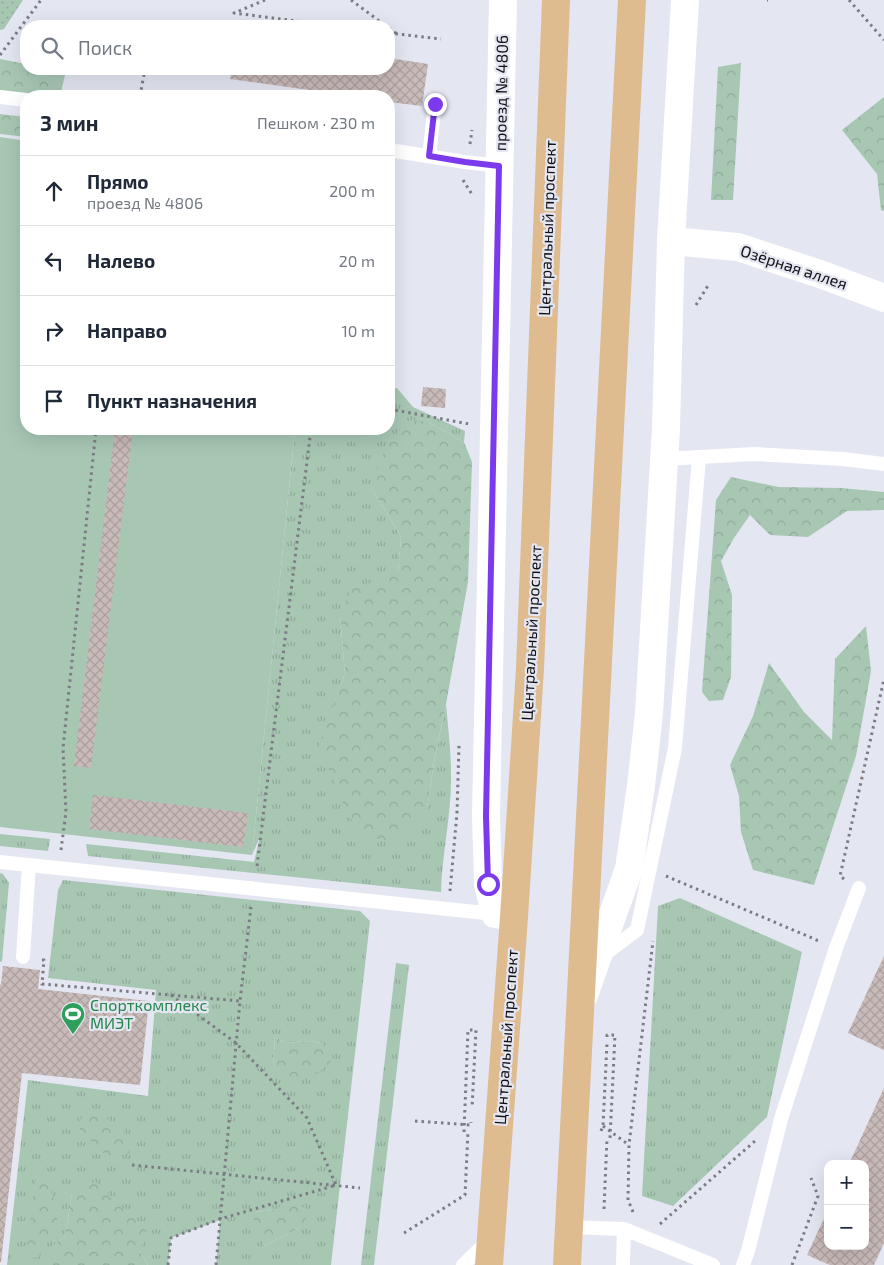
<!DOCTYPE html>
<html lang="ru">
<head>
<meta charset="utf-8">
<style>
	:root { --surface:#fff; --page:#f2f2f3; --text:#1f2937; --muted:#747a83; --line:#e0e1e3 }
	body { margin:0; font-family:"Exo 2",sans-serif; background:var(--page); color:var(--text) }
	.controls { position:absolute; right:15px; bottom:15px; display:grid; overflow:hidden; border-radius:10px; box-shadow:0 5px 20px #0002 }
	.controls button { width:45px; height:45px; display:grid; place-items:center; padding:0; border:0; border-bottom:1px solid var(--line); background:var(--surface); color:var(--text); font:25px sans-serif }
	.stop { position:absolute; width:15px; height:15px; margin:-11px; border:4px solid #7c3aed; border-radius:50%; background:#fff }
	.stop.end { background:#7c3aed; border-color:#fff; box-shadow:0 1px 5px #0008 }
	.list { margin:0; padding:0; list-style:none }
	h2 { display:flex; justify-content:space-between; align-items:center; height:65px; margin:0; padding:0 20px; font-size:21px }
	h2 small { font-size:16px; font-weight:400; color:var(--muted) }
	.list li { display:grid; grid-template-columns:32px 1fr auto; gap:15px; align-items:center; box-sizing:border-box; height:70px; padding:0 20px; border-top:1px solid var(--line) }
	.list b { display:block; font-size:19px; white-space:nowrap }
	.list p { margin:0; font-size:16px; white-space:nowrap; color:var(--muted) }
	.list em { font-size:16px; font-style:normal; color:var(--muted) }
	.icon { flex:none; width:28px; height:28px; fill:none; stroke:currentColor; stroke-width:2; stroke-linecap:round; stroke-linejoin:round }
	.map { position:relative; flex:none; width:884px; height:1265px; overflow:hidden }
	.search { position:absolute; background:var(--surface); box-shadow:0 5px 20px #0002; left:20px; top:20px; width:375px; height:55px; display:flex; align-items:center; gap:12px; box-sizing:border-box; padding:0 18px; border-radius:20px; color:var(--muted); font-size:19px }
	.panel { position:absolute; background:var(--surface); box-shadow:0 5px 20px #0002; left:20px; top:90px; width:375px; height:345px; border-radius:20px }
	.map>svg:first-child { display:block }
</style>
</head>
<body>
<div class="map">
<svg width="884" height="1265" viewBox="0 0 884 1265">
	<defs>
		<pattern id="grass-tufts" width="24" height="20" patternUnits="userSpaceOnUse" patternTransform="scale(1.25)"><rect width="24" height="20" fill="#a7c7b3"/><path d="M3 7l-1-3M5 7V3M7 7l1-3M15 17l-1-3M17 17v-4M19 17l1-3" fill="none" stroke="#8faa99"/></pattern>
		<pattern id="forest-crowns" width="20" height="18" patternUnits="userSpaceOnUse" patternTransform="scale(1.25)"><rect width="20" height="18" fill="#a7c7b3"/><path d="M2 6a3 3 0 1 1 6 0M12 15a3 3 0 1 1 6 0" fill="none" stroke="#8faa99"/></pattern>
		<pattern id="park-dots" width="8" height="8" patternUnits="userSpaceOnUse" patternTransform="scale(1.25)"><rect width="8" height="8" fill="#a7c7b3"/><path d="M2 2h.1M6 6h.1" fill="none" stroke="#8faa99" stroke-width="1.8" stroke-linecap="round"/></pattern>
		<pattern id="building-cross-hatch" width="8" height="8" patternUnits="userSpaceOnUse" patternTransform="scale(1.25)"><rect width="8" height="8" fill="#c8bab9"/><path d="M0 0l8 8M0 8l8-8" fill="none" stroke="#ab9f9e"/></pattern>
	</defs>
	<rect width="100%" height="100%" fill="#e4e6f2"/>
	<g fill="url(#grass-tufts)" fill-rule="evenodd">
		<path d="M389,388H397L413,407L465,431L464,442L428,422L371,487L401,537L398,574L340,617L345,673L320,746L427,809L435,756L446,704C448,727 451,750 451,773C452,813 442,852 441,892L88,856L86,844L254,862L260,837L252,855L295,429H389Z"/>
		<polygon points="0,834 50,839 48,851 0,846"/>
		<polygon points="0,873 3,874 9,883 2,961 0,962"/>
		<path d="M63,880L360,911L370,921L331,1265H216L220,1220L171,1238L168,1265H148L140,1251L72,1194L65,1236L48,1250L50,1265H7L28,1080L148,1096L156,990L48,978L58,890ZM275,1037L286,1043L306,1041L323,1043L273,1066ZM274,1210L301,1227L264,1246L255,1212Z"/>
		<polygon points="680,898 802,952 767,1117 673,1206 642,1196 658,906"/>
		<polygon points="396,963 409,965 374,1265 361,1265"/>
	</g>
	<g fill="url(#forest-crowns)">
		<polygon points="0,59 26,64 26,69 55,69 66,71 60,96 33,96 0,91"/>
		<polygon points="741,63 733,200 711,200 718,67"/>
		<polygon points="884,97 884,211 881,210 877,174 842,130"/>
		<polygon points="0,114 26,117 26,137 0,134"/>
		<polygon points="409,420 428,422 464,442 472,462 468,582 446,704 435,756 427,809 395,842 360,836 341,800 319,746 345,673 340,617 351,589 398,573 401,537 371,487 386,446"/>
		<polygon points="731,477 779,487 840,488 884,492 884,510 847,511 808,537 770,535 750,515 734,538 721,561 732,595 731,677 723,700 709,701 702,692 716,500"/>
		<polygon points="866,626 871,671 856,756 814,885 753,870 741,832 739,796 730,765 753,716 769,663 804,712 832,740 835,659"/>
		<path d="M275,1037L286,1043L306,1041L323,1043L331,1061C314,1079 305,1080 282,1078L273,1066Z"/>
		<polygon points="86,1107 122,1127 130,1153 106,1156 78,1127"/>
		<polygon points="38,1162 57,1206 57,1226 39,1257 25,1259"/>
		<polygon points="95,1181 147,1231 140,1251 148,1265 50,1265 47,1250 65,1236 72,1194"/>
		<polygon points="290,1201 311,1211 301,1227 264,1246 253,1218 255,1212 274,1210"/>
	</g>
	<polygon fill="url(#park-dots)" points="0,0 23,0 4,29 0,30"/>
	<polygon fill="#a7c7b3" points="0,137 26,141 26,429 295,429 252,855 0,827"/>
	<g fill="url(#building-cross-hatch)">
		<polygon points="389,58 428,64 422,106 389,102 389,96 352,96 230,79 232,69 389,69"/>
		<polygon points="423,387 446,389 445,408 421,406"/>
		<polygon points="115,429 133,429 91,768 74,766"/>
		<polygon points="93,795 248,813 243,847 89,829"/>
		<polygon points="884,956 884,1050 848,1033"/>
		<polygon points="3,966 40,970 38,989 149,1001 140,1085 22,1073 1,1262 0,1262 0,984 1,985"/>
		<polygon points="884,1088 884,1243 874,1265 830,1265 807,1255 828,1210 828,1246 865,1246 865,1164 849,1164"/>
	</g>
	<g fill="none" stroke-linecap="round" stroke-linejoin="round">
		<g stroke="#7b7c84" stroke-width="3" stroke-dasharray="2.5 4" stroke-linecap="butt">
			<polyline points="265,0 234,13 335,26"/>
			<polyline points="351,0 386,26"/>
			<polyline points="767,0 768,0"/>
			<polyline points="849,0 884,40"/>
			<polyline points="389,28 397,34"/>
			<polyline points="389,33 441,39"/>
			<polyline points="0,55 41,0"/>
			<polyline points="140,96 145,69"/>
			<polyline points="470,144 472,130"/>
			<polyline points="463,180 473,196"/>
			<polyline points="696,305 709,284"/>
			<polyline points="389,409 469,424"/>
			<polyline points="295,431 312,429"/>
			<polyline points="61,850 66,812 63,748 96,429"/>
			<polyline points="257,866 311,429"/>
			<polyline points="666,876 819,941"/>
			<polyline points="844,879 840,876 884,679"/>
			<polyline points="450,891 457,813 459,745"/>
			<polyline points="42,960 44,960 42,984 240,1001"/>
			<polyline points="171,995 236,1043 307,1118 336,1185"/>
			<polyline points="607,1037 607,1035 615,1035 610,1138"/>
			<polyline points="415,1121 471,1125 471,1122"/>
			<polyline points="603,1126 629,1145"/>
			<polyline points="601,1131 603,1126 607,1043"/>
			<polyline points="464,1132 468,1030 476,1030 472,1108"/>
			<polyline points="132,1165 360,1188"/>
			<polyline points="604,1209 607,1138"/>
			<polyline points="633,1212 628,1200 629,1145 653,941"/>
			<polyline points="660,1224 755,1141"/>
			<polyline points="404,1233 465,1195 468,1131"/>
			<polyline points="168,1265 171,1238 220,1219 333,1186"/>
			<polyline points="216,1265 240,1001 251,907"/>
			<polyline points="792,1265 818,1196 811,1178"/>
		</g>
		<g stroke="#fff" stroke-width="14">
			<polyline points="0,97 26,100"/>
			<polyline points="389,150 465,162 499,166"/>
			<polyline points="429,156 435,104"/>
			<polyline points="664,459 754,454 843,459 884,464"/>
			<polyline points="0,862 495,914"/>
			<polyline points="23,957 29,865"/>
			<polyline points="601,957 637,930 675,748 699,458"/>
			<polyline points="569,1227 624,1229 713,1265"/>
			<polyline points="463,1265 489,1240"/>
			<polyline points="623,1265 624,1229"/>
			<polyline points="743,1265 748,1251 781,1119 836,948 859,888"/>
		</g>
		<g stroke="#fff" stroke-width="28">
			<polyline points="503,0 486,816 488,884 495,914 514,917"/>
			<polyline points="671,241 738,247 820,274 884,298"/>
			<polyline points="584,995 629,869 641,786 649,713 666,428 671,241 685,0"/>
		</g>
		<g stroke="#dfbc90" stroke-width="28">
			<polyline points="489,1265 514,917 530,669 556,0"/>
			<polyline points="567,1265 632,0"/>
		</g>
	</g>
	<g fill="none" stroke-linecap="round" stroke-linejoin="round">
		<polyline stroke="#7c3aed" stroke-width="6" points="435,104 429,156 465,162 499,166 486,816 488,884"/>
	</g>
	<defs>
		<g id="stadium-pin" transform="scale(1.25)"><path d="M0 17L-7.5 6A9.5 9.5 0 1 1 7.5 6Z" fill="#2e9e5b" stroke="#e4e6f2"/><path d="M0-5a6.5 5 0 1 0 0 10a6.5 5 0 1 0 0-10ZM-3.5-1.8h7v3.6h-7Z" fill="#fff"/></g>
	</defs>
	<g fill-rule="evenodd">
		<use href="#stadium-pin" x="73" y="1014"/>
	</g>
	<g text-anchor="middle" stroke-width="4.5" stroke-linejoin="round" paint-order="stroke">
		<g font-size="16" fill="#111115" stroke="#e4e6f2">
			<text transform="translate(501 93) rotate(-89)" y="6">проезд № 4806</text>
			<text transform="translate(547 228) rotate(-88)" y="6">Центральный проспект</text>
			<text transform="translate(794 267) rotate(18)" y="6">Озёрная аллея</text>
			<text transform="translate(531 633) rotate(-87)" y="6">Центральный проспект</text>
			<text transform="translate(506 1037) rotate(-86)" y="6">Центральный проспект</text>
		</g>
		<g font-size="16" fill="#27864d" stroke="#e4e6f2" text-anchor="start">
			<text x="90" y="1011">Спорткомплекс<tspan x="90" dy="18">МИЭТ</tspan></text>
		</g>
	</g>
</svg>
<div class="controls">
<button>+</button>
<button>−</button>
</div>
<div class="stop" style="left:488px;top:884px"></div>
<div class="stop end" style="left:435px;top:104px"></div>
<div class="search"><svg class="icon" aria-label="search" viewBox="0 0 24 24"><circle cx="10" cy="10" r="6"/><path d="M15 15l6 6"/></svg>Поиск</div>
<section class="panel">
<h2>3 мин<small>Пешком · 230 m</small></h2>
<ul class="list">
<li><svg class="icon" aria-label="ahead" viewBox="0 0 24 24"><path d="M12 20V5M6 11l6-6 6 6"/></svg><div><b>Прямо</b><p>проезд № 4806</p></div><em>200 m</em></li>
<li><svg class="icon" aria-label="left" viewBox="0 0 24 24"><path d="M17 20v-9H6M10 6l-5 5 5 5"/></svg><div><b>Налево</b></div><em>20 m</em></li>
<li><svg class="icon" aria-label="right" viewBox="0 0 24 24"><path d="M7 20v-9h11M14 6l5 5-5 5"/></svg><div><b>Направо</b></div><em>10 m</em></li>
<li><svg class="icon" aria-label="arrive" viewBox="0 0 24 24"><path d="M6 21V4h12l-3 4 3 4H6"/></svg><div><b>Пункт назначения</b></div></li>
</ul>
</section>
</div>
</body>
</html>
